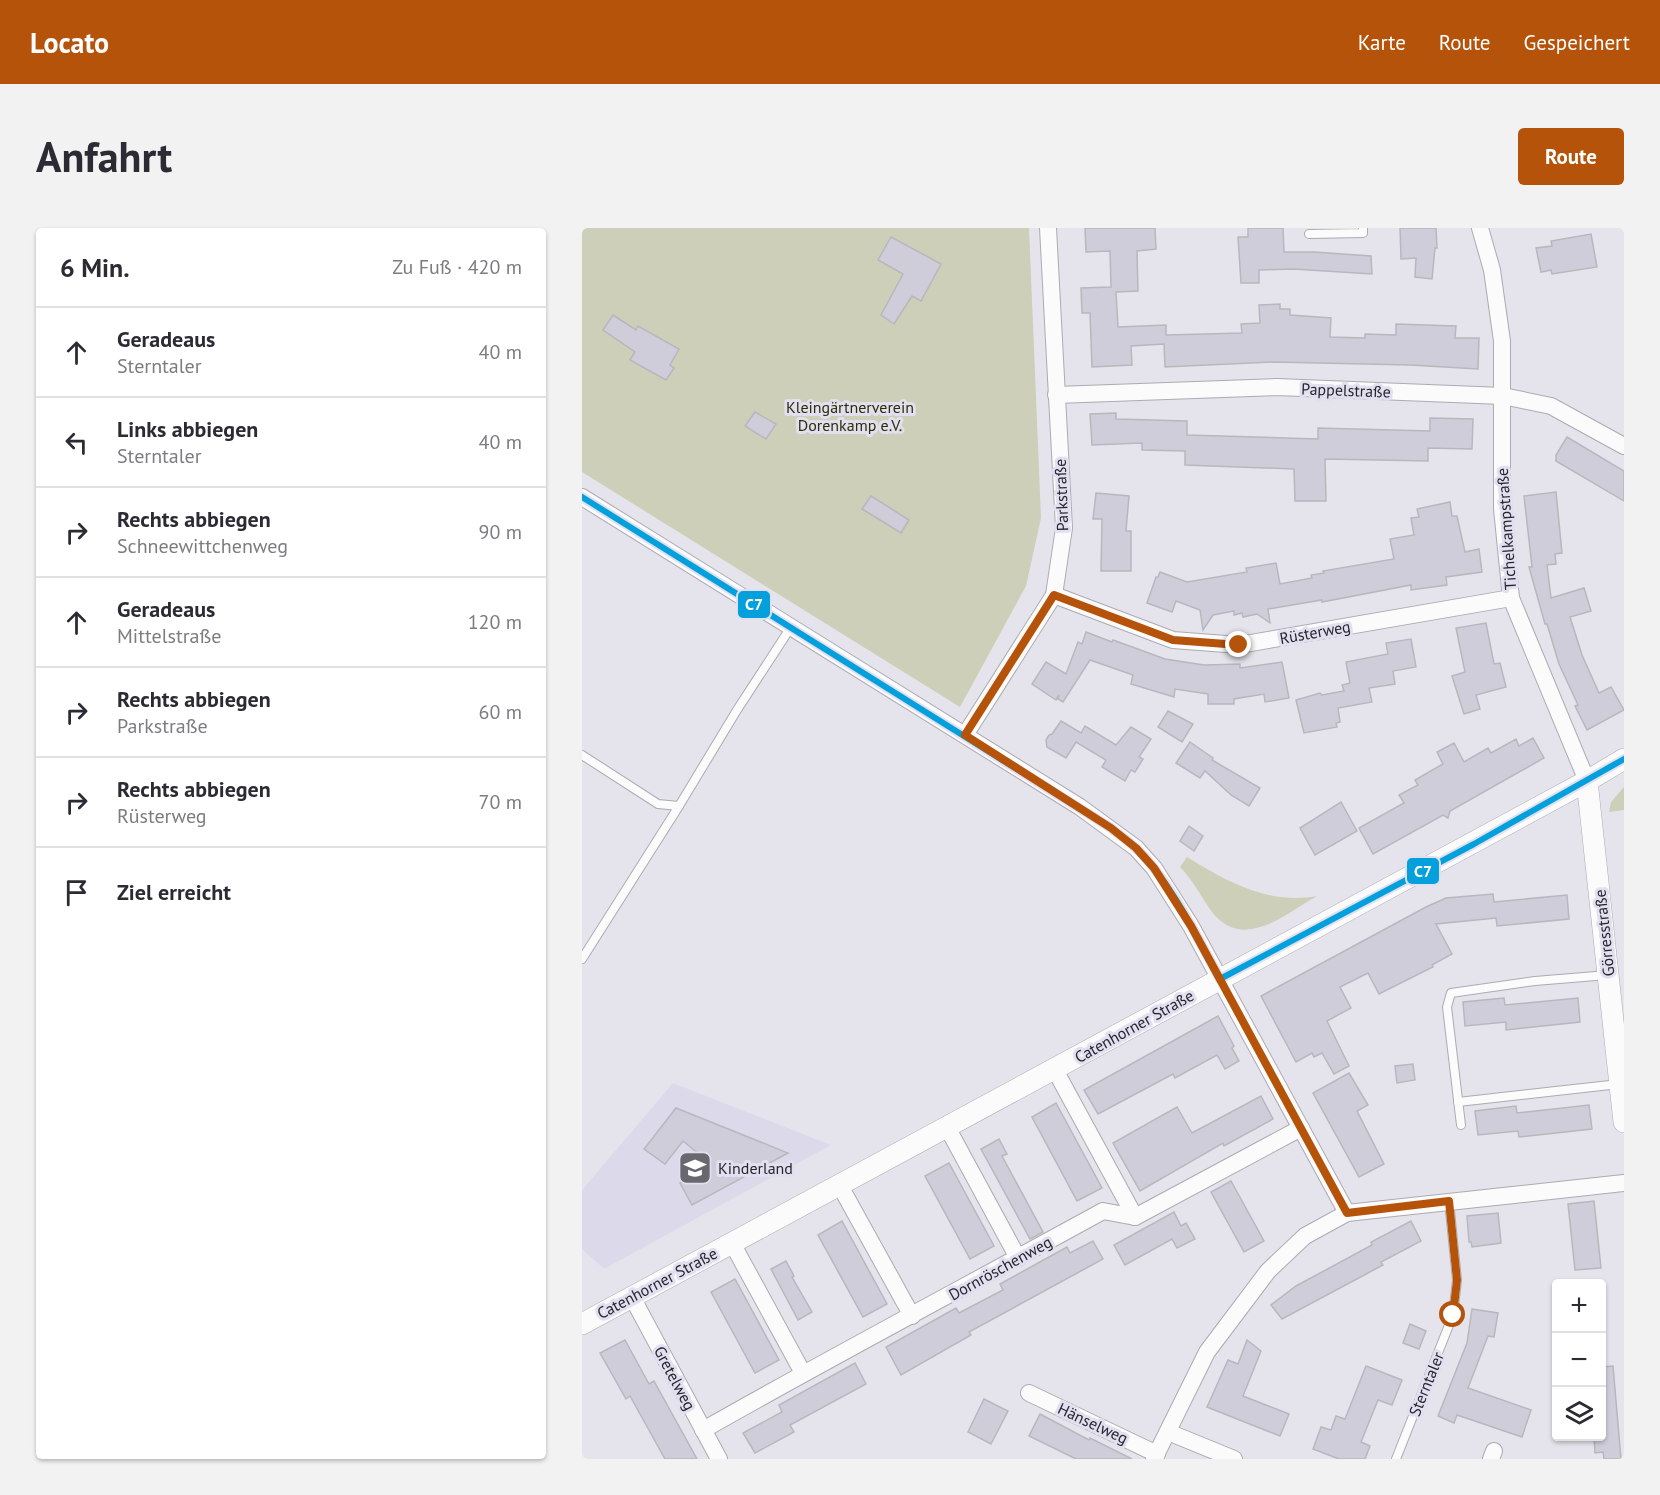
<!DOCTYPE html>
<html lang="de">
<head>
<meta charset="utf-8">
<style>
	:root { --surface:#fff; --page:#f2f2f3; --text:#2b2b33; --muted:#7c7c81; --line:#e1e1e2; --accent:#b45309 }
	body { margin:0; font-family:"PT Sans",sans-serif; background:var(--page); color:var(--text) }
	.controls { position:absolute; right:18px; bottom:18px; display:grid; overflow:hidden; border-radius:6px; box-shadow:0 2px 4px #0004 }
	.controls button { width:54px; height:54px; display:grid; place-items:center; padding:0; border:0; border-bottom:2px solid var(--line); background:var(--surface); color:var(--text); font:30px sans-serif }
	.stop { position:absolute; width:18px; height:18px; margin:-14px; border:4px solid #b45309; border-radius:50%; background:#fff }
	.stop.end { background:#b45309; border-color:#fff; box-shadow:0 2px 6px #0008 }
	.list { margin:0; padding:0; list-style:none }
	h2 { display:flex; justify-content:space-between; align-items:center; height:78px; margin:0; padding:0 24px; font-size:26px }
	h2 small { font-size:20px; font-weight:400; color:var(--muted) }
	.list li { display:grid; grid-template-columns:39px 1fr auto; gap:18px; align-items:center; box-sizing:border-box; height:90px; padding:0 24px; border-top:2px solid var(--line) }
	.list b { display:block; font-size:22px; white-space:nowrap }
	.list p { margin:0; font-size:20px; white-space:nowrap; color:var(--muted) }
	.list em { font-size:20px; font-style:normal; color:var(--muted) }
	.icon { flex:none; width:33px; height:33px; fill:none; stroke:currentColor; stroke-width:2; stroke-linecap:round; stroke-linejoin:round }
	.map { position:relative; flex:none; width:1042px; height:1231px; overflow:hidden; border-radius:6px }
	header { display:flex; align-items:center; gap:36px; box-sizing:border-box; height:84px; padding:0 30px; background:var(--accent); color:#fff }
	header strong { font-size:28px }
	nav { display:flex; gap:33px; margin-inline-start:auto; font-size:21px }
	.intro { display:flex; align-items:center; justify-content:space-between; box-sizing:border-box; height:144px; padding:0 36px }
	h1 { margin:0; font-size:42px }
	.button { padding:15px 27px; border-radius:6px; background:var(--accent); color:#fff; font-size:21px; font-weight:700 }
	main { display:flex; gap:36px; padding:0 36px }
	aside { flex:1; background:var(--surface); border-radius:6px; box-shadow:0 2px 4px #0004 }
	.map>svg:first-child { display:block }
</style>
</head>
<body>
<header>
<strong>Locato</strong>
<nav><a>Karte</a><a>Route</a><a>Gespeichert</a></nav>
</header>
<div class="intro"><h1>Anfahrt</h1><a class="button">Route</a></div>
<main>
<aside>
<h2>6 Min.<small>Zu Fuß · 420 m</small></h2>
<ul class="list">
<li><svg class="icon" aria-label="ahead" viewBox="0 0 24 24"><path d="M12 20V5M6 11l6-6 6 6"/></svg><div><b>Geradeaus</b><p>Sterntaler</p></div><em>40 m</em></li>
<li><svg class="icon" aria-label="left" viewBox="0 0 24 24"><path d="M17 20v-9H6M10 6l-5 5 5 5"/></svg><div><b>Links abbiegen</b><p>Sterntaler</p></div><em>40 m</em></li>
<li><svg class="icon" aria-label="right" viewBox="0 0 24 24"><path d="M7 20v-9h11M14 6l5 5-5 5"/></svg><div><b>Rechts abbiegen</b><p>Schneewittchenweg</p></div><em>90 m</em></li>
<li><svg class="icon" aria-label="ahead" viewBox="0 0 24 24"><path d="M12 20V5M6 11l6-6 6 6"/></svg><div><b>Geradeaus</b><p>Mittelstraße</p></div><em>120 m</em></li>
<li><svg class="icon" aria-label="right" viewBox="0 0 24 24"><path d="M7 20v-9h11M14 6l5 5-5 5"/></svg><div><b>Rechts abbiegen</b><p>Parkstraße</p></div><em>60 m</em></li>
<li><svg class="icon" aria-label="right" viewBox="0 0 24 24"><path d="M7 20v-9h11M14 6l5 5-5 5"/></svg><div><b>Rechts abbiegen</b><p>Rüsterweg</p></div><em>70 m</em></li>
<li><svg class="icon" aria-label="arrive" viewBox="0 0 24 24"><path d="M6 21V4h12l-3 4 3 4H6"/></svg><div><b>Ziel erreicht</b></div></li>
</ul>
</aside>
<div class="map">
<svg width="1042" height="1231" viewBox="0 0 1042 1231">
	<rect width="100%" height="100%" fill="#e5e4ec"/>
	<polygon fill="#dcdaea" points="91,855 249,917 22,1041 0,1021 0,962"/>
	<g fill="#cdcfb9">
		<polygon points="0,0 447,0 459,290 444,358 378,479 0,244"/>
		<polygon points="1042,559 1042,582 1027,584 1029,574"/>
		<path d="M605,629C645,654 687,677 735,668C703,686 662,724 630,684C619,669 611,652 598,639Z"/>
	</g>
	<g fill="#cfcdda" stroke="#b8b7bd" stroke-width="1.5">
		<polygon points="503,0 573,0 574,21 555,23 556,63 534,64 536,99 584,97 584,107 660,105 659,96 678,95 677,77 698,76 698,81 708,81 708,87 749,90 748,109 783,110 783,106 814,107 814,96 874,98 873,110 897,110 896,141 828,137 691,134 583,139 582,116 549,118 550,137 510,139 508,85 500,85 499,60 529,59 528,23 504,24"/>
		<polygon points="666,0 701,0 702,24 732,24 789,28 790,46 711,41 677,42 677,55 659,55 656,9 666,9"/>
		<polygon points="818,0 854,0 855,20 853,20 850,51 833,49 834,30 819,31"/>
		<polygon points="1009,6 1015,39 970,46 969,42 959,44 954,20 970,18 969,13"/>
		<polygon points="309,9 359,36 339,73 330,68 312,96 299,87 321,46 296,32"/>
		<polygon points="31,87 54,102 56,98 97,121 88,137 92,140 84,152 48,132 53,124 21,102"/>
		<polygon points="173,184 194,196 184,211 163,198"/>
		<polygon points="534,185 534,191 605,193 605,207 736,211 736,200 848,203 848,190 891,191 890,221 846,220 846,233 743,231 744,273 713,273 712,241 603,237 603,223 560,222 560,215 510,217 508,186"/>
		<polygon points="985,209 1042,243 1042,273 974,233 974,227"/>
		<polygon points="974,264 980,325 973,326 974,336 965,337 969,370 1002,360 1009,383 988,389 1000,427 1017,465 1029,459 1042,482 1005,502 993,478 996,477 977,436 965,396 963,396 947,339 950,339 942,268"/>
		<polygon points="514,265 547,268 544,303 549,303 549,343 519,343 520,291 511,291"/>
		<polygon points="289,268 327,292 319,305 280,281"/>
		<polygon points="868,274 870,288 875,288 883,324 897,321 900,344 864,349 865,357 829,362 829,357 740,374 740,372 686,381 688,395 675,386 661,389 660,385 652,387 652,383 631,387 621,402 618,382 594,373 590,384 565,375 574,349 576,349 578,344 605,354 665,344 664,340 694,335 698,356 730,350 729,347 742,345 741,343 812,331 808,311 832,307 829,290 837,289 835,281"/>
		<polygon points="904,395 912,436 918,435 924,459 894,467 898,481 882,486 870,448 883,444 874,400"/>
		<polygon points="504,404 530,414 531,412 583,431 622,437 658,436 658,440 700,434 707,470 683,474 682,466 652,471 652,476 626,476 626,466 593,461 592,469 549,456 551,447 508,432 481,474 476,471 477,467 474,472 450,456 464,434 484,446 496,414 500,416"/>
		<polygon points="829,411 834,439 811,443 813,456 787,460 790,474 756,480 758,494 754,495 755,499 722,505 714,472 738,465 740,467 762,463 760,457 768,455 764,434 806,426 804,415"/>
		<polygon points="586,483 611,496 600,514 576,499"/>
		<polygon points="479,493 499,505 503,498 534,517 549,499 569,511 557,529 561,531 553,544 549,542 543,553 520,539 524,532 494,514 484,530 465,519 464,512 467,507 470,506"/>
		<polygon points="951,510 962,530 868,583 866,590 861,587 791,626 777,600 822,575 817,567 836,557 833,552 861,536 855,524 872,515 882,534 906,520 909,525 934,511 937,518"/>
		<polygon points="608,514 631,530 630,532 678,560 667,578 649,567 623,543 618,550 594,535"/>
		<polygon points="759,574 775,603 733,627 718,600"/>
		<polygon points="607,598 621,608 612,623 598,613"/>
		<polygon points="911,666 912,674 985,667 987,691 915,698 914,690 854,696 870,726 850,737 851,739 797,766 786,745 758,759 769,780 745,793 767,838 752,846 740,825 732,829 730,825 714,834 679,768 844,679 864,670"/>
		<polygon points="922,770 923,777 996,770 998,794 924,802 924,794 883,798 881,774"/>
		<polygon points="636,788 652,818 650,820 657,833 643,841 635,827 593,850 591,846 516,886 502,862"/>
		<polygon points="831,836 833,852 815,855 813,838"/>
		<polygon points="767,845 786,877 775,883 802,936 777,949 731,865"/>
		<polygon points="679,868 691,891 642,918 641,915 558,963 531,915 595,879 610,905"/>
		<polygon points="474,875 520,960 495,973 450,889"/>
		<polygon points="1007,877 1010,901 937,909 936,903 896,907 893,883 934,878 935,885"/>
		<polygon points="94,880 206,925 110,977 98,955 129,936 101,913 83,936 62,921"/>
		<polygon points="417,911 425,926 420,928 461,1004 448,1011 399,921"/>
		<polygon points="367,935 412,1018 388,1031 343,948"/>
		<polygon points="649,953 682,1013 662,1024 629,964"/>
		<polygon points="1012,973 1019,1040 993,1042 986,976"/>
		<polygon points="592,984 599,998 604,995 613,1011 595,1020 590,1011 543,1037 532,1017"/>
		<polygon points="916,985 919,1015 890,1019 889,1014 887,1014 885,988"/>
		<polygon points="260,993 305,1076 281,1089 236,1007"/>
		<polygon points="829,993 839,1013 799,1034 801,1037 700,1091 689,1077 714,1058 790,1017 789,1014"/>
		<polygon points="511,1013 521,1031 387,1104 389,1107 319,1147 304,1119 374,1080 377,1085 421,1062 418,1056 485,1019 488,1025"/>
		<polygon points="204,1033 212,1048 210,1049 230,1084 216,1092 189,1041"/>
		<polygon points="153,1051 197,1132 173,1145 129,1064"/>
		<polygon points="890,1081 916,1085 912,1109 906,1108 886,1160 949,1182 940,1209 875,1187 872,1195 856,1188 885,1115"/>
		<polygon points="828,1096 844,1103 837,1121 821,1115"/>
		<polygon points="43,1112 67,1156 72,1153 115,1231 83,1231 48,1168 44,1171 18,1125"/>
		<polygon points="665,1112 679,1123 661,1168 707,1186 698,1208 625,1179 646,1132 656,1136"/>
		<polygon points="273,1135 284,1156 208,1197 212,1204 173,1225 161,1205 200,1184 197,1177"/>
		<polygon points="784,1138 820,1152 810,1177 796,1172 779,1214 788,1218 783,1231 757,1231 731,1221 739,1199 749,1202 754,1188 763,1191"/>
		<polygon points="1031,1138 1039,1231 1022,1231 1021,1224 1013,1225 1012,1209 1020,1209 1020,1139"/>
		<polygon points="402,1171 426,1183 409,1216 386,1204"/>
		<polygon points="458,1186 507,1212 508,1210 550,1231 494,1231 447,1208"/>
	</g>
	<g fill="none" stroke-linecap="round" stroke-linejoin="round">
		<g stroke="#ababb1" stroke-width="10">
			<g id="service">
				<polyline points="727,6 781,5 781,0"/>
				<polyline points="0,527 76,576 97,578 155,482 209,399"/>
				<polyline points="0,731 97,578"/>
				<polyline points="876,874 1037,856"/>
				<polyline points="879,897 865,779 869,765 953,753 1026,747"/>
				<polyline points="814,1231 871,1087 875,1052 867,973"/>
			</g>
		</g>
		<g stroke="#ababb1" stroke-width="18">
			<g id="minor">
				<polyline points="898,0 910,42 920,113 920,281 929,370 1005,553"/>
				<polyline points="474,167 695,159 921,168 969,178 1042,218"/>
				<polyline points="0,269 498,579 554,620 572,640 609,698 765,985 723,1008 686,1043 625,1124 572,1231"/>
				<polyline points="472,367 591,412 657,417 929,370"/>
				<polyline points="383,507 472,367 482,300 466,0"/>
				<polyline points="473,842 553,989"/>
				<polyline points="365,899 436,1030"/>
				<polyline points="257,956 330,1088"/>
				<polyline points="765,985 1042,955"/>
				<polyline points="150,1015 221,1145"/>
				<polyline points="50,1069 137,1231"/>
				<polyline points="447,1165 575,1226"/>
				<path d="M121,1202C253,1127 388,1056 521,983L553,989L719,900"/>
				<polyline points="586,1204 652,1231"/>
				<polyline points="909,1231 912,1223"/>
			</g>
		</g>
		<g stroke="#ababb1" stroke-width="22">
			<g id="tertiary">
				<polyline points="1005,553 1042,894"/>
				<path d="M0,1096C336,916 671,735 1005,553L1042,531"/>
			</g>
		</g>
		<use href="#service" stroke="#fbfbfc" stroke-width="8"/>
		<use href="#minor" stroke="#fbfbfc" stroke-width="16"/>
		<use href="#tertiary" stroke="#fbfbfc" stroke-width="21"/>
		<g stroke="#e2e0f0" stroke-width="10">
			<g id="bus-1">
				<path d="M0,269L529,600C537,607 547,613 555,621C589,654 615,709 638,751"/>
				<polyline points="638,751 892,616 1042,531"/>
			</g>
		</g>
		<use href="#bus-1" stroke="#04a0dc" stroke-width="6"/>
	</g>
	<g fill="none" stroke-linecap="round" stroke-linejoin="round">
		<polyline stroke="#b45309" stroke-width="8" points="657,417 591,412 472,367 383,507 529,600 554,620 572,640 609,698 765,985 867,973 875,1052 871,1087"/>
	</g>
	<defs>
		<g id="school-square" transform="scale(1.725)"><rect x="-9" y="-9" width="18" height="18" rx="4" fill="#6a686f" stroke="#e2e0f0"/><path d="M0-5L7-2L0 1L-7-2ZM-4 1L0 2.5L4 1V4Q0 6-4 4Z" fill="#fff"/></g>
	</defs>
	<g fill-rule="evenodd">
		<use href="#school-square" x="113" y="940"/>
	</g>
	<g text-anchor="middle" stroke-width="6" stroke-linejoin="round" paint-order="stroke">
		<g font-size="16" fill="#27262c" stroke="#e2e0f0">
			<text transform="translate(764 162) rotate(2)" y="6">Pappelstraße</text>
			<text transform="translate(479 267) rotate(-92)" y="6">Parkstraße</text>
			<text transform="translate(924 301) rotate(-94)" y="6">Tichelkampstraße</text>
			<text transform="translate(733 404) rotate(-10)" y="6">Rüsterweg</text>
			<text transform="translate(1022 705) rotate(-96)" y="6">Görresstraße</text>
			<text transform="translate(552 798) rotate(-29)" y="6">Catenhorner Straße</text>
			<text transform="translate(418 1040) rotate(-29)" y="6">Dornröschenweg</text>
			<text transform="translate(75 1055) rotate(-28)" y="6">Catenhorner Straße</text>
			<text transform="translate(93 1150) rotate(62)" y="6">Gretelweg</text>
			<text transform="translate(844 1156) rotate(-68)" y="6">Sterntaler</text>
			<text transform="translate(511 1195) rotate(25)" y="6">Hänselweg</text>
		</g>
		<g font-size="16" fill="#2c2d03" stroke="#e2e0f0">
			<text x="268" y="185">Kleingärtnerverein<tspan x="268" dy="18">Dorenkamp e.V.</tspan></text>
		</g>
		<g font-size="16" fill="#27262c" stroke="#e2e0f0" text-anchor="start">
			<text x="136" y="946">Kinderland</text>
		</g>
	</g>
	<g stroke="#e2e0f0" stroke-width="2">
		<rect x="155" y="362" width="34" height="29" rx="6" fill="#04a0dc"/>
		<rect x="824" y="629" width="34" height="28" rx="6" fill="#04a0dc"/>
	</g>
	<g font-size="16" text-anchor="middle" font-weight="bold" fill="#fff">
		<text x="172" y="382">C7</text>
		<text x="841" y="649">C7</text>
	</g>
</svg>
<div class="controls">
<button>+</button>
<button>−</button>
<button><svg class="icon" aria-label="layers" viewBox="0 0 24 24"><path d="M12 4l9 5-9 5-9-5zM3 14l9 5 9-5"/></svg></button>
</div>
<div class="stop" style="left:871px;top:1087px"></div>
<div class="stop end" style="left:657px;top:417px"></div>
</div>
</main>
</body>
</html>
